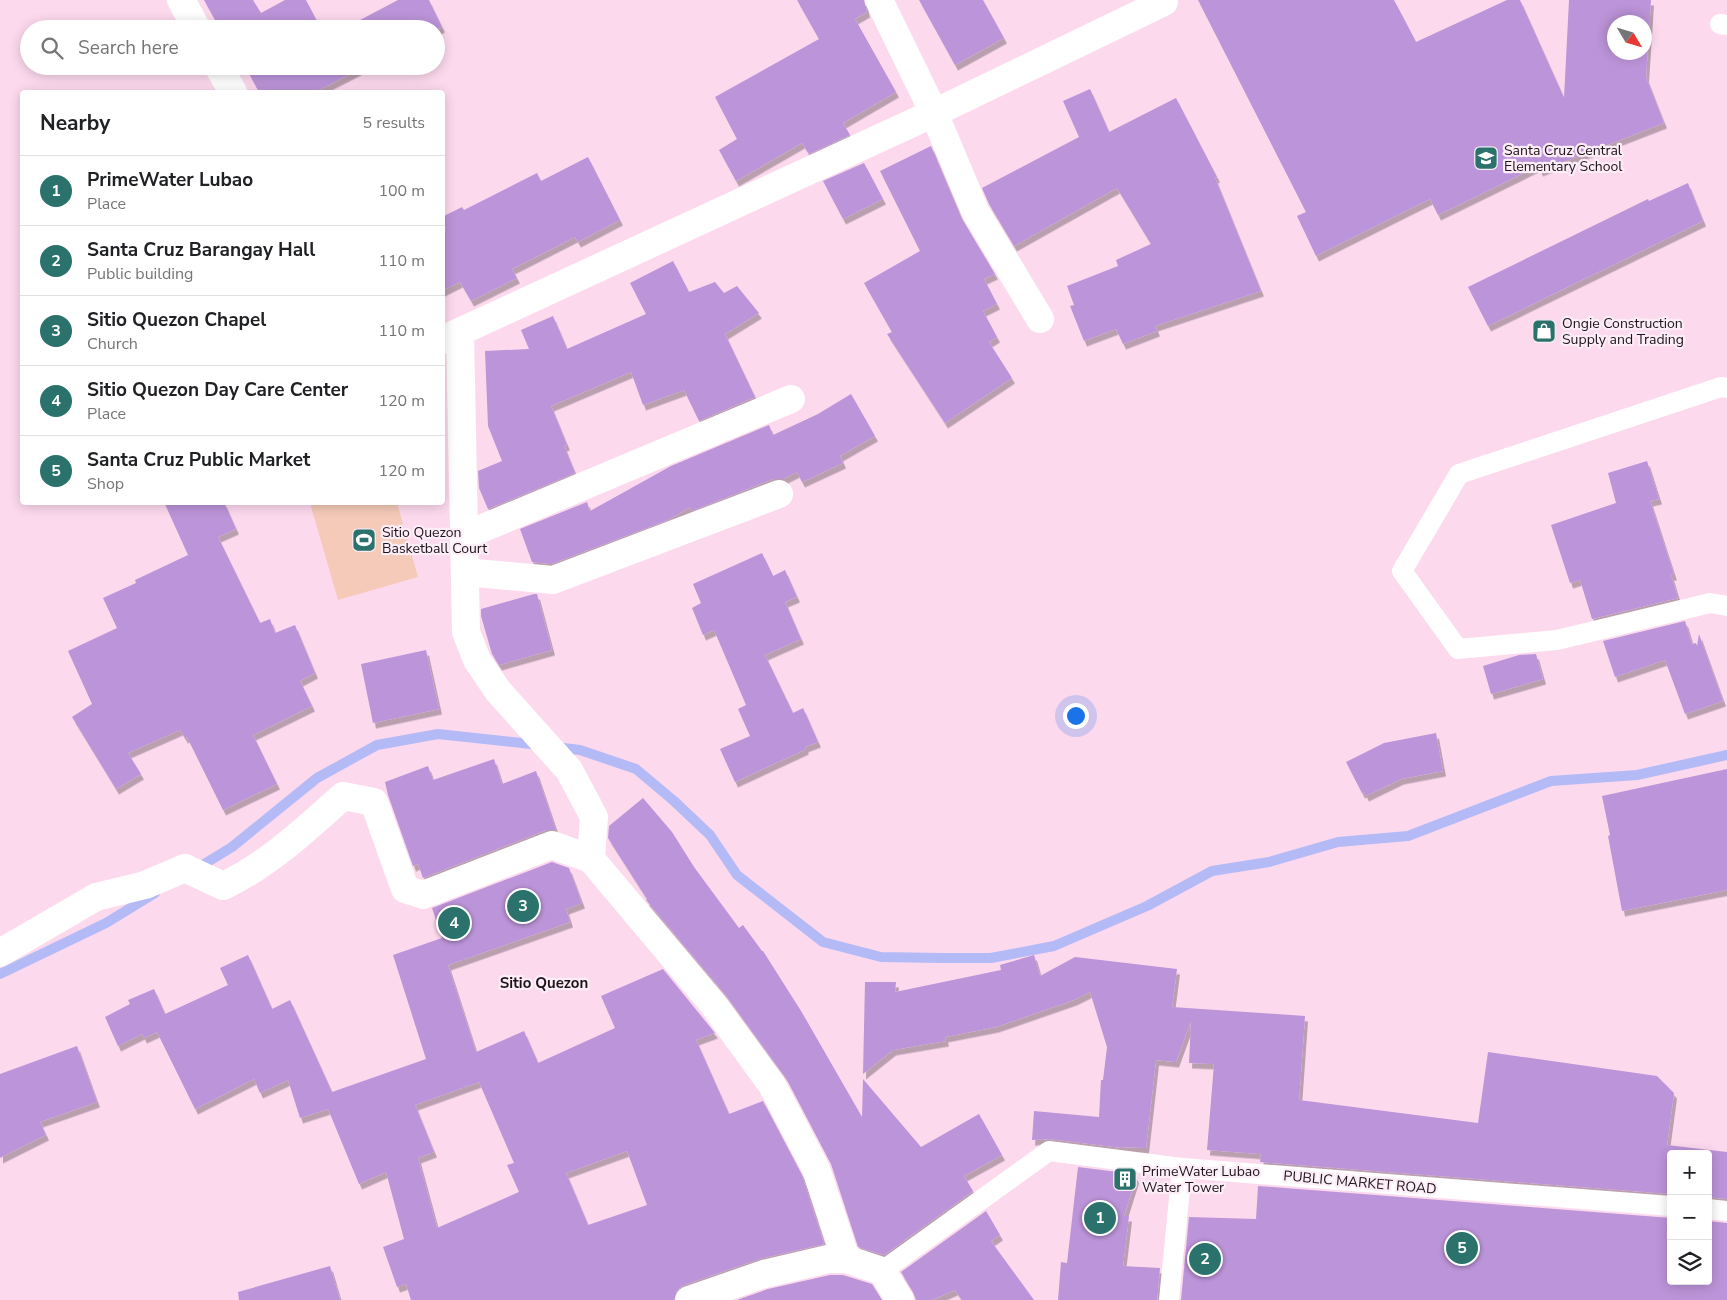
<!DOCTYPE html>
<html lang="en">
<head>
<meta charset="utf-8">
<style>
	:root { --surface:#fff; --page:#f6f6f6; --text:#202124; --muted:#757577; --line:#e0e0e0; --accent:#2a726b }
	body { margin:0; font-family:"Nunito Sans",sans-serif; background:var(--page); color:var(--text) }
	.controls { position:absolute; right:15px; bottom:15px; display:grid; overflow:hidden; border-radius:5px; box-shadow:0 2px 12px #0003 }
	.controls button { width:45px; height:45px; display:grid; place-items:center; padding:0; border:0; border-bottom:1px solid var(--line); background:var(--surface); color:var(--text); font:25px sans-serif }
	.compass { position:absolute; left:1607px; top:15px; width:45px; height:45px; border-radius:50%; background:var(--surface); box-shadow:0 2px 12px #0003; rotate:128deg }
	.you { position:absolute; left:1075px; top:715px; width:18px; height:18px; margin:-12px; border:4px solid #fff; border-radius:50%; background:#1a73e8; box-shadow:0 0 0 8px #1a73e833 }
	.badge { display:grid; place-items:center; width:32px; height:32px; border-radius:50%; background:var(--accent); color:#fff; font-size:16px; font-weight:700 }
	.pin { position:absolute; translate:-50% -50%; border:2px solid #fff; box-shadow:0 1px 5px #0006 }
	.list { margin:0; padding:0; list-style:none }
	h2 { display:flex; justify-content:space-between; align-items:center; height:65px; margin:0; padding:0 20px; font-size:21px }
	h2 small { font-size:16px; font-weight:400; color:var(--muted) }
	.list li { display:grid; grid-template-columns:32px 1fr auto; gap:15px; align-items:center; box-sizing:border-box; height:70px; padding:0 20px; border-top:1px solid var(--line) }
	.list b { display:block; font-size:19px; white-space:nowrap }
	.list p { margin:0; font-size:16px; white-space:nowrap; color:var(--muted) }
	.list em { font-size:16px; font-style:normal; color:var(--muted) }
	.icon { flex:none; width:28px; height:28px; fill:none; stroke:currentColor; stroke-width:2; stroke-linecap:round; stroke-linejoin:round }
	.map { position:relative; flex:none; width:1727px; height:1300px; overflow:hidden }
	.search { position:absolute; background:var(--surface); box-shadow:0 2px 12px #0003; left:20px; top:20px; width:425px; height:55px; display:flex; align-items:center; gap:12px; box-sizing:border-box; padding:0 18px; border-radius:28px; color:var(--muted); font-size:19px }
	.panel { position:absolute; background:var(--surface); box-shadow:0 2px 12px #0003; left:20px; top:90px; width:425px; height:415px; border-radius:5px }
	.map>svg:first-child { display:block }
</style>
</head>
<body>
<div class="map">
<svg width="1727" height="1300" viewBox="0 0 1727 1300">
	<defs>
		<filter id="shadow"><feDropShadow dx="3" dy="5.5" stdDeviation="0" flood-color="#0004"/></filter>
	</defs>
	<rect width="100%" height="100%" fill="#fdd9ee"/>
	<polygon fill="#f6cab8" points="310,503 397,503 418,577 338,600"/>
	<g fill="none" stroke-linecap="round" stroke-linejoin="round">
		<g stroke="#b3baf6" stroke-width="10">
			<polyline points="555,747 580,750 636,769 674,801 710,835 737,875 823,942 881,957 941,958 991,958 1054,946 1147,906 1212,871 1269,862 1338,842 1408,836 1551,781 1637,775 1727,755"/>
			<polyline points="196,869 232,847 317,778 377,745 438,734 540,745"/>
			<polyline points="0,974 106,923 155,893"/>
		</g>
	</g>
	<g fill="#bc94d9" fill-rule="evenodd" filter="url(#shadow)">
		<polygon points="204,0 253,0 261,13 285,0 306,0 321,29 220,29"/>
		<polygon points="398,0 429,0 442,27 436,30 343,29"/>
		<polygon points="797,0 864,0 867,12 855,19 896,92 843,123 850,135 809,154 802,143 736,181 719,150 737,139 715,97 819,39"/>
		<polygon points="919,0 983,0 1004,38 955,65"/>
		<path d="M1198,0H1394L1416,42L1507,0H1520L1564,98L1569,0H1651L1646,77L1664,123L1540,171L1538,166L1438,215L1430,199L1316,256L1297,216L1306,212ZM1614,22H1644V52H1614Z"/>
		<polygon points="245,66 366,66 315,92 259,92"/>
		<polygon points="1090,89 1109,132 1176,98 1217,177 1215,178 1261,291 1155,326 1157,331 1123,344 1116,329 1084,341 1070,306 1074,305 1067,286 1118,266 1116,260 1151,244 1117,188 1014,246 989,204 982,188 1079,137 1063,101"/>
		<polygon points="931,146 961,217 995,274 984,279 997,304 983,311 997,337 989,342 1012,378 945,423 887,334 892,332 864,283 920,251 880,171"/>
		<polygon points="588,157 620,220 578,242 575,237 512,269 517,278 471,301 460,282 442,291 442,217 462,207 464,210 537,173 541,181"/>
		<polygon points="864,163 883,199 843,219 823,181"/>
		<polygon points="1688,183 1703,221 1488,326 1468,287 1648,199 1649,201"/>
		<polygon points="673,261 689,292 715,282 724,293 737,286 759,313 725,334 755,397 699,421 684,390 643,405 631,372 551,406 567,445 564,446 575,473 488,509 479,488 478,471 502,461 488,426 485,351 529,349 521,330 553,316 567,349 646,314 630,283"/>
		<polygon points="851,394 875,436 840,456 843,463 802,482 797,472 783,479 773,479 692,511 690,507 668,520 551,564 532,562 520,529 587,502 590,511 671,466 769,425 773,435 818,414"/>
		<polygon points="1647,461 1659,499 1650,501 1674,575 1671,575 1678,598 1592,619 1580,580 1570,583 1551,525 1616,503 1608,473"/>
		<polygon points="164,502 224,502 236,529 218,537 260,623 270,619 275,633 295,625 315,673 300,681 312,706 253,735 277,784 223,810 187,737 185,738 180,730 128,753 141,774 116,789 72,717 92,704 68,651 117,628 103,598 136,583 135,580 188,555"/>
		<polygon points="762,553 773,576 785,570 797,597 785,602 801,639 765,655 793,713 803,708 818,742 805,747 806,749 735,782 720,749 750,736 738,709 746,705 714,630 703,635 692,608 701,603 693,584"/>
		<polygon points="534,594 537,594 552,650 499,665 492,654 481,616 481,609"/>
		<polygon points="1685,621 1692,644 1696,643 1697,646 1699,634 1723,701 1685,714 1665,660 1615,677 1603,641"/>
		<polygon points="426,650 439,709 373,723 361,664"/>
		<polygon points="1536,654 1543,679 1491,694 1483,666 1519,655"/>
		<polygon points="1436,733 1443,771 1401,779 1366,796 1364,792 1362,793 1346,762 1384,743"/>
		<polygon points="494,759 502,784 536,771 556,830 546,830 423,878 418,864 413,866 388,795 385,782 428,766 433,780"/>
		<polygon points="1727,769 1727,890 1622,911 1608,836 1610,835 1602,796"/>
		<polygon points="643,798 672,832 694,867 739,928 743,925 762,951 763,951 801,1011 862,1117 863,1079 921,1147 979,1114 1002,1155 964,1176 973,1191 884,1255 858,1247 831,1164 786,1078 725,994 646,900 647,899 608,838 609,826"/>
		<path d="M552,862L569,868L582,903L566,909L570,922L448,965L476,1052L524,1031L538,1063L615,1028L601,996L663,969L715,1033L696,1040L729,1114L763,1101L802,1175L824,1244L759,1259L684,1285L677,1290L674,1300H411L406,1284L397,1287L383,1247L404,1239L386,1172L359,1184L328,1109L300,1118L288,1080L260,1093L254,1079L195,1109L157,1032L144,1038L142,1034L118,1046L105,1017L130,1004L128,1000L154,989L165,1014L228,985L220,968L248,955L272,1009L290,1000L332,1092L426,1059L393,955L442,938L432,908ZM479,1082L514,1163L507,1165L519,1192L437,1228L418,1158L434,1152L415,1105ZM627,1151L647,1205L588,1225L566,1173Z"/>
		<polygon points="1034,955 1040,976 1075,957 1177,969 1172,1007 1305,1016 1299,1100 1478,1123 1488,1052 1657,1076 1674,1093 1667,1145 1727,1152 1727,1199 1708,1197 1708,1154 1671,1154 1671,1194 1260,1162 1261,1154 1207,1150 1214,1064 1189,1063 1191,1021 1176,1062 1156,1060 1146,1148 1122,1147 1123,1148 1050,1139 1032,1140 1034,1111 1099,1117 1101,1080 1103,1080 1107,1047 1090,992 1074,1000 996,1027 945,1037 946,1041 893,1050 863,1074 865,982 896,982 895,992 1001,970 1000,965"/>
		<polygon points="77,1046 97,1102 40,1122 46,1135 0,1158 0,1074"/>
		<polygon points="1078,1167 1134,1174 1136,1178 1124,1216 1129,1216 1123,1266 1160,1268 1157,1300 1058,1300 1061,1262 1067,1263"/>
		<polygon points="1258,1186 1671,1218 1671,1281 1708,1281 1708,1221 1727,1223 1727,1300 1181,1300 1189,1217 1256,1219"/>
		<polygon points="986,1211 1000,1235 991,1241 1034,1300 962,1300 955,1290 932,1300 916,1300 913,1292 901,1272"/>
		<polygon points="330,1266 340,1300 239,1300 238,1292"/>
		<polygon points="830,1275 843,1275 872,1284 882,1300 737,1300 768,1289"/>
	</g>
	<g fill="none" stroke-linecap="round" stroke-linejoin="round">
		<g stroke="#fff" stroke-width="20">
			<polyline points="1720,24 1727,25"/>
			<polyline points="1727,388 1721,387 1459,474 1402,571 1458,649 1557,640 1710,603 1727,606"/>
			<polyline points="1708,1209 1727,1211"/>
			<polyline points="882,1271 1049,1151 1182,1168"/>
			<polyline points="1169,1300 1182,1168 1671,1206"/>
		</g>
		<g stroke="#fff" stroke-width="28">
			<polyline points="1040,319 975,211 934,113 1164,2"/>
			<polyline points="460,332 466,632 477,660 498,691 569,770 594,817 591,859"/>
			<polyline points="464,536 791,399"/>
			<polyline points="465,572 553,580 779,494"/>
			<path d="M0,953L96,897L145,885L185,868L223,886C268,865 306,829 343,796L374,802L405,889L423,895L552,845L591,859L713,1004L772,1085L816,1169L846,1259"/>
			<polyline points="689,1300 764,1274 828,1259 846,1259 882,1271 900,1300"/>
		</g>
		<g stroke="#fff" stroke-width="28">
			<polyline points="181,0 197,29"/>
			<polyline points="218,66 233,92"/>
			<polyline points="442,340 934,113 879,0"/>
		</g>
	</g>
	<defs>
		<g id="school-square" transform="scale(1.25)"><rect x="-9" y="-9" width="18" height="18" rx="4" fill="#2a726b" stroke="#fcedf6"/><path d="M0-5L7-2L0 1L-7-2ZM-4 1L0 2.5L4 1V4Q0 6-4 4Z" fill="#fff"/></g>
		<g id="shop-square" transform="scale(1.25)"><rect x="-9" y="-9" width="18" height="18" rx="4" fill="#2a726b" stroke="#fcedf6"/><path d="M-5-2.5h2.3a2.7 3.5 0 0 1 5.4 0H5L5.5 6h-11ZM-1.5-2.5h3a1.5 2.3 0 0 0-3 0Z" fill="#fff"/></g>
		<g id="stadium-square" transform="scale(1.25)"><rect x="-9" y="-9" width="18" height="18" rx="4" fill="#2a726b" stroke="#fcedf6"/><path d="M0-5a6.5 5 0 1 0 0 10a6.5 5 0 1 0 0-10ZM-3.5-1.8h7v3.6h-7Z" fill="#fff"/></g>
		<g id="building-square" transform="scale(1.25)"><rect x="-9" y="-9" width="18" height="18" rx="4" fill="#2a726b" stroke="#fcedf6"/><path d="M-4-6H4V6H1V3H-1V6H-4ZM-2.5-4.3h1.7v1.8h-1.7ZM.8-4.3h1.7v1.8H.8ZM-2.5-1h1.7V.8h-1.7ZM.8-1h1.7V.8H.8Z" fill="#fff"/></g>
	</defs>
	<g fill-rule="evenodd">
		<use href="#school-square" x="1486" y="158"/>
		<use href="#shop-square" x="1544" y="331"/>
		<use href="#stadium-square" x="364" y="540"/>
		<use href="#building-square" x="1125" y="1179"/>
	</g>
	<g text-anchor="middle" stroke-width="4.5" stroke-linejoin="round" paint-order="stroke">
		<g font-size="14" fill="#1f131b" stroke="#fcedf6" text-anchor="start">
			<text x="1504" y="155">Santa Cruz Central<tspan x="1504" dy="16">Elementary School</tspan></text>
			<text x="1562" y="328">Ongie Construction<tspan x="1562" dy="16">Supply and Trading</tspan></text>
			<text x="382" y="537">Sitio Quezon<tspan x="382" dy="16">Basketball Court</tspan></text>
			<text x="1142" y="1176">PrimeWater Lubao<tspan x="1142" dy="16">Water Tower</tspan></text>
		</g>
		<g font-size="14" fill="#1f131b" stroke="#fcedf6">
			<text transform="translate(1360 1182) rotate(5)" y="5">PUBLIC MARKET ROAD</text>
		</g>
		<g font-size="15" font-weight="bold" fill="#1f131b" stroke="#fcedf6">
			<text x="544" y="988">Sitio Quezon</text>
		</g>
	</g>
</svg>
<div class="controls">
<button>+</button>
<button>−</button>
<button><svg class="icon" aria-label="layers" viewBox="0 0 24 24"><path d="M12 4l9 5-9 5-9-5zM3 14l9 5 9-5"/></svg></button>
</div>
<svg class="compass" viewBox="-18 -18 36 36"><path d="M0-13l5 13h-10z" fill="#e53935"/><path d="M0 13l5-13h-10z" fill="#757577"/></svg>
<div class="you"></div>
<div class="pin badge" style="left:1100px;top:1218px">1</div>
<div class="pin badge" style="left:1205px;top:1259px">2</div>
<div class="pin badge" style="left:523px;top:906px">3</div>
<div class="pin badge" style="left:454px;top:923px">4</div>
<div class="pin badge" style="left:1462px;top:1248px">5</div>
<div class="search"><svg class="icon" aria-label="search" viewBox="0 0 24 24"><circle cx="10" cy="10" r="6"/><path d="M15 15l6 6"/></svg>Search here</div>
<section class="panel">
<h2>Nearby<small>5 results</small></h2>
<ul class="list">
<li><span class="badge">1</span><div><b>PrimeWater Lubao</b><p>Place</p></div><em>100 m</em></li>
<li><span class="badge">2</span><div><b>Santa Cruz Barangay Hall</b><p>Public building</p></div><em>110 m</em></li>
<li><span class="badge">3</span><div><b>Sitio Quezon Chapel</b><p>Church</p></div><em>110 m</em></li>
<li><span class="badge">4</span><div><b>Sitio Quezon Day Care Center</b><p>Place</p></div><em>120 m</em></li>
<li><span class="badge">5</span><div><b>Santa Cruz Public Market</b><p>Shop</p></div><em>120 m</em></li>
</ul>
</section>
</div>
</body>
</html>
